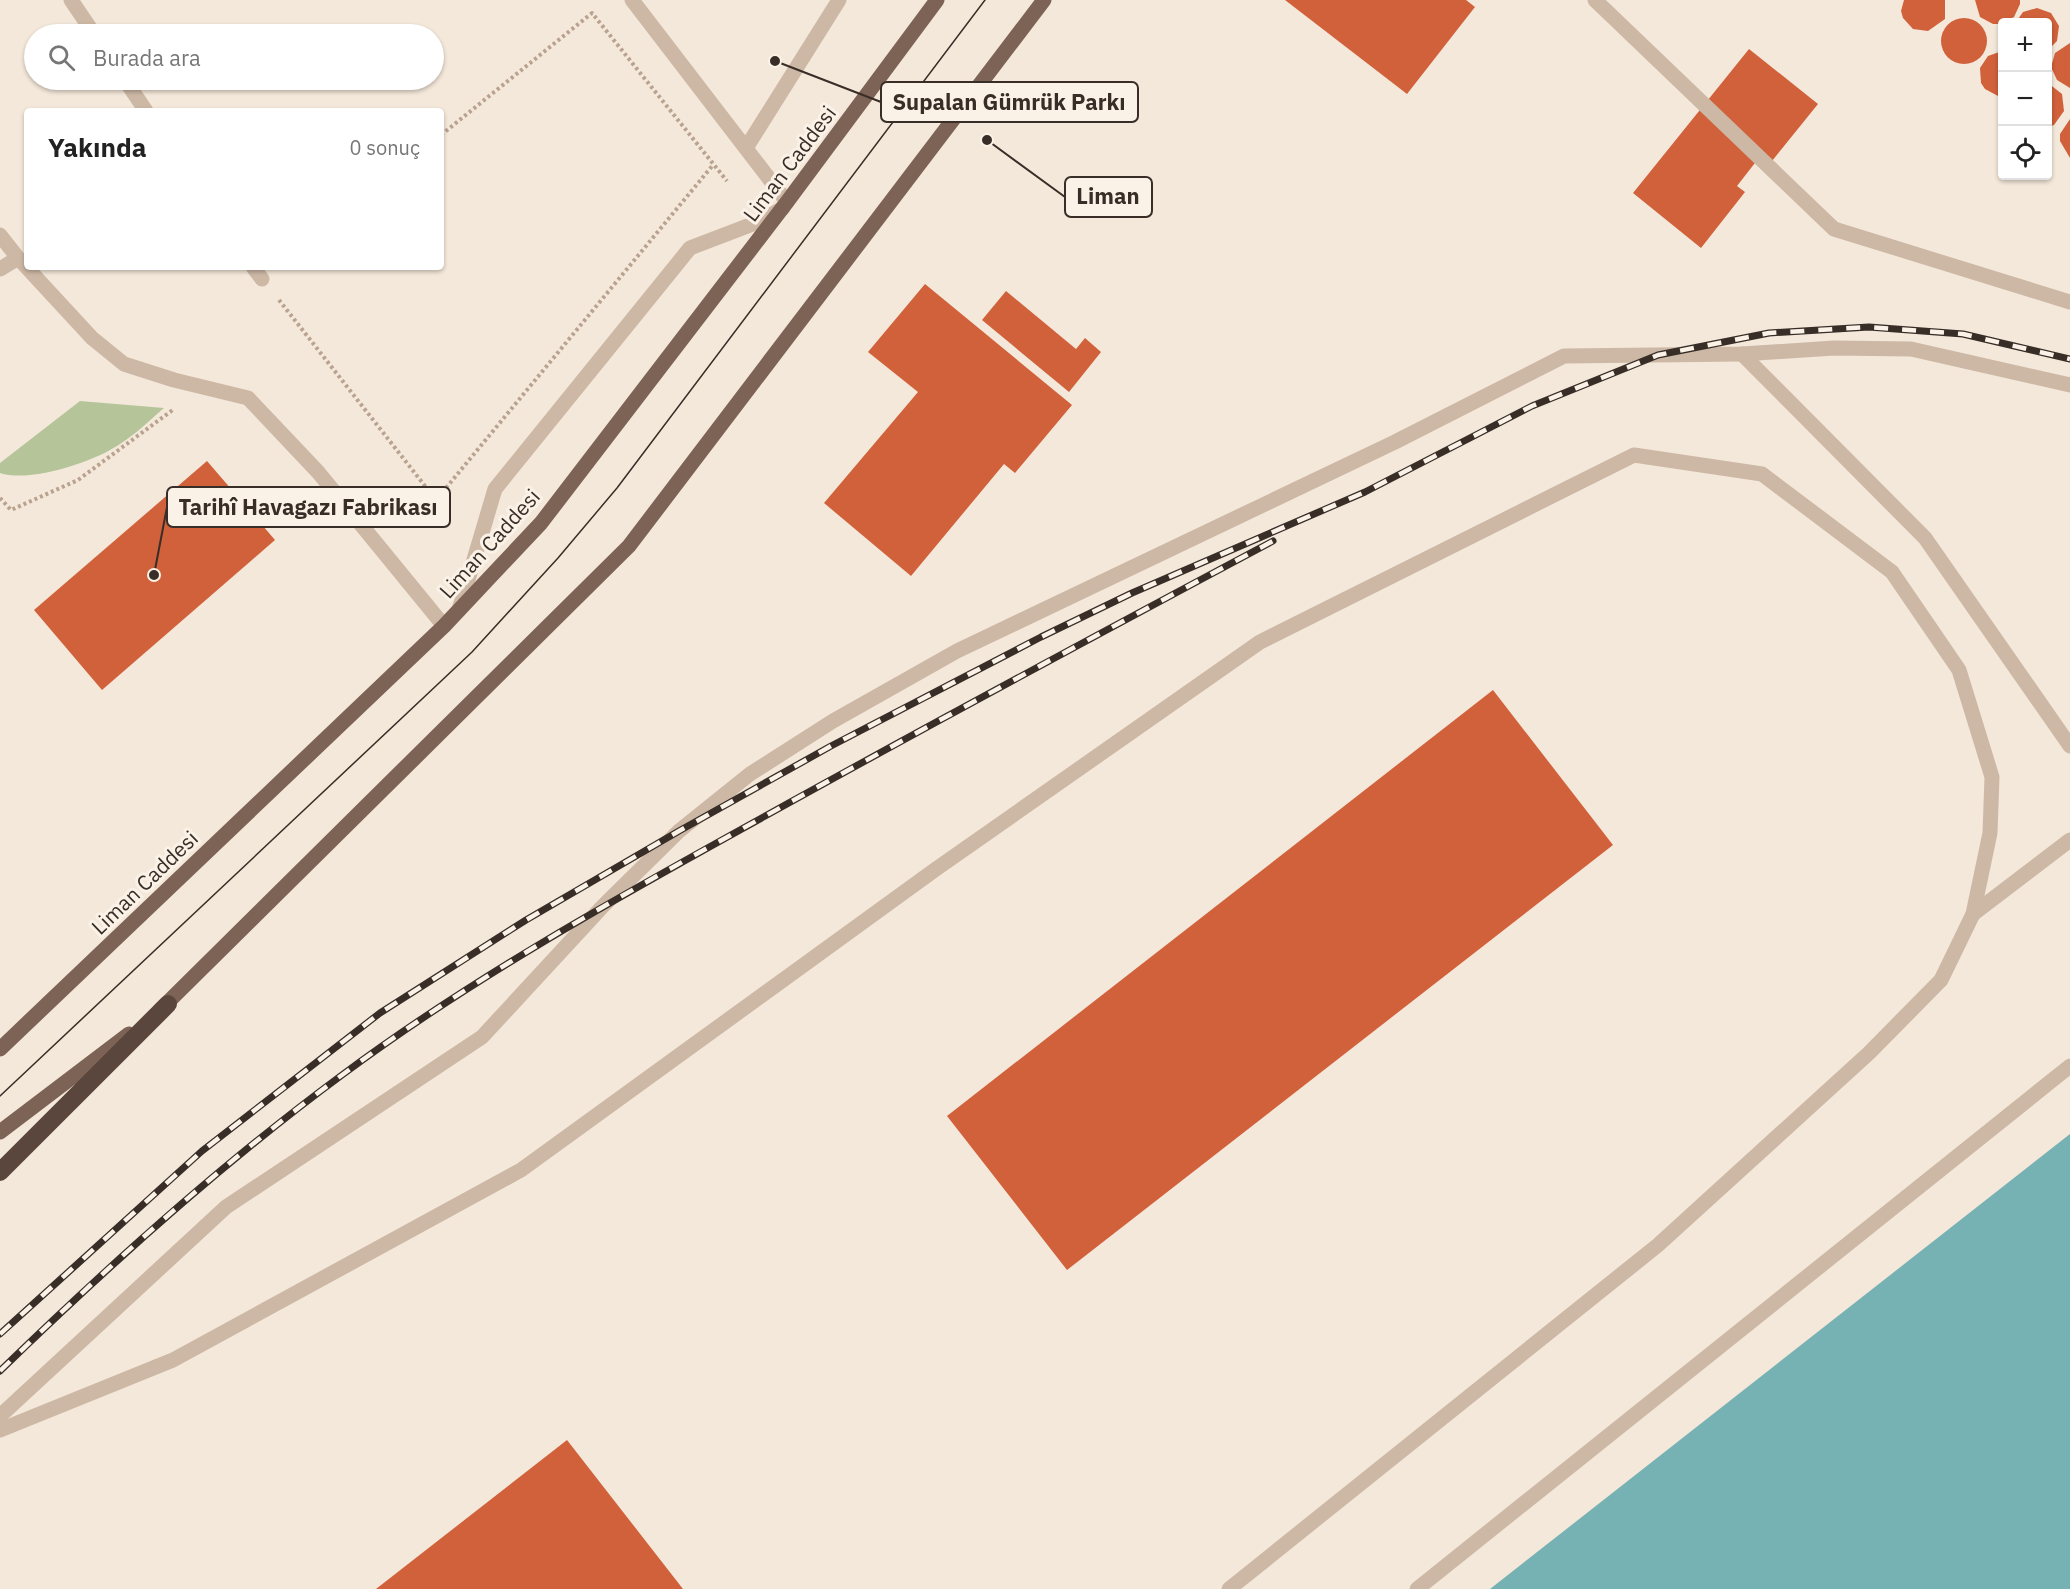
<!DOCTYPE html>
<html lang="tr">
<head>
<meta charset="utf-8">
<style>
	:root { --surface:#fff; --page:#f6f6f6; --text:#222; --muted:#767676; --line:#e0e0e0 }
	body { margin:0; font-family:"IBM Plex Sans",sans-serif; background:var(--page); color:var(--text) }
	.controls { position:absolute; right:18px; top:18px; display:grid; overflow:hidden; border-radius:6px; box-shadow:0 2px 4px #0004 }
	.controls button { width:54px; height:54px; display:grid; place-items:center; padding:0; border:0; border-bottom:2px solid var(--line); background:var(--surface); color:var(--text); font:30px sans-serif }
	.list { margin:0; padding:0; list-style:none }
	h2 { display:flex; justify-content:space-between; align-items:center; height:78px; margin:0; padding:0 24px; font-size:26px }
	h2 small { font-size:20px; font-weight:400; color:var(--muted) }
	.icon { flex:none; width:33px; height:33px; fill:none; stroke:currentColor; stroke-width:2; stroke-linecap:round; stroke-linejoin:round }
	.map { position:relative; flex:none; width:2070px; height:1589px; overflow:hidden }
	.search { position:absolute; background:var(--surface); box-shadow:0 2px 4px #0004; left:24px; top:24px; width:420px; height:66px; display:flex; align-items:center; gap:15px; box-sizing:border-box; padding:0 21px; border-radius:33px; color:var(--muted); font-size:22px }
	.panel { position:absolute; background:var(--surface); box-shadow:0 2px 4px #0004; left:24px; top:108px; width:420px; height:162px; border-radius:6px }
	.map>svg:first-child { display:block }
</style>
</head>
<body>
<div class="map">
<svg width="2070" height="1589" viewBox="0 0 2070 1589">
	<rect width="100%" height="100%" fill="#f4e8da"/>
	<path fill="#b5c599" d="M80,401L164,408C150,420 136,434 120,444C94,462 30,483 0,473V463Z"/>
	<polygon fill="#76b1b4" points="2070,1134 2070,1589 1490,1589"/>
	<g fill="#d1613b">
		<polygon points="1285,0 1466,0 1475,7 1407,94"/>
		<polygon points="1904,0 1945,0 1945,19 1928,31 1913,29 1903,18 1901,11"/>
		<polygon points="1975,0 2020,0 2020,4 2014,17 2001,24 1993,24 1980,17"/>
		<polygon points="2037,8 2051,13 2059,26 2057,41 2048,50 2048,22 2016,22 2023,12"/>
		<circle cx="1964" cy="41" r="23"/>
		<polygon points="2070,43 2070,88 2057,80 2051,67 2055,53"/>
		<polygon points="1749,49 1818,104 1768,166 1758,159 1737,186 1745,192 1701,248 1633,193"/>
		<polygon points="2002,51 2002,97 1998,96 1985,89 1981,83 1980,68 1988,56"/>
		<polygon points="2048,83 2062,94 2064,111 2054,125 2048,127"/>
		<polygon points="2070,119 2070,158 2060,141 2060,134"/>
		<polygon points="925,284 1072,405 1015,473 1004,464 911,576 824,503 918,392 868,352"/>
		<polygon points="1006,291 1076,349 1085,338 1101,352 1069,392 982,320"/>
		<polygon points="207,461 275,540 102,690 34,610"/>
		<polygon points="1493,690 1613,845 1067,1270 947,1116"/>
		<polygon points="567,1440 683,1589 376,1589"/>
	</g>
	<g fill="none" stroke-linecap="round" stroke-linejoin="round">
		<g stroke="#b9a28f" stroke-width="4" stroke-dasharray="3 3" stroke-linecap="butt">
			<polyline points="441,135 592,13 727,181"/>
			<polyline points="279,300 436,500 713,165"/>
			<polyline points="0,498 11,510 78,480 174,409"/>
		</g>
		<g stroke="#cdb8a5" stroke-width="15">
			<polyline points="1595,0 1834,229 2070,302"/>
			<polyline points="746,148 839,0"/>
			<polyline points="0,235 18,258 92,338 124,364 174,380 248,398 318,472 444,626"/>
			<polyline points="0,269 18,258"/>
			<polyline points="1742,354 1925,538 2070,746"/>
			<polyline points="459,610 495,489 690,248 758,222 783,208"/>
			<polyline points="1973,914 2070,840"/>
			<polyline points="0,1416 226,1207 482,1037 603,906 679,831 750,774 833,721 957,651 1395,442 1564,356 1742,354 1834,348 1911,349 2070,385"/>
			<polyline points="0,1430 173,1360 521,1170 936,869 1260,642 1634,455 1762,474 1892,572 1959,670 1992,777 1990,833 1973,914 1941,980 1869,1053 1658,1245 1229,1589"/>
			<polyline points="1417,1589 2070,1066"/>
		</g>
		<g stroke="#cdb8a5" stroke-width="15">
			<polyline points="71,0 94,34"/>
			<polyline points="632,0 787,202"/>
			<polyline points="125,80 146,111"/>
			<polyline points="253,267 262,279"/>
		</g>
		<g stroke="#7c6356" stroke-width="15">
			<polyline points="160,1010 629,546 1044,0"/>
			<polyline points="0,1049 444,626 541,523 787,202 937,0"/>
			<polyline points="0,1132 129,1034"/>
		</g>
		<polyline stroke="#5a463d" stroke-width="18" points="0,1172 168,1004"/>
		<polyline stroke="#382d27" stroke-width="1.5" points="0,1096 472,652 558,558 617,488 985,0"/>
		<g stroke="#382d27" stroke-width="7">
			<g id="rail">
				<polyline points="0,1334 202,1151 380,1013 526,920 679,831 831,746 1041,637 1132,593 1365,492 1532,406 1658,355 1769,333 1869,327 1963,334 2070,359"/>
				<path d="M0,1371C108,1266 220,1165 342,1075C475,976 622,895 767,815C935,722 1104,631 1273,541"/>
			</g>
		</g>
		<use href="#rail" stroke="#fbf2e7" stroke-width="4.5" stroke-dasharray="14" stroke-linecap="butt"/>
	</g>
	<g text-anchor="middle" stroke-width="6" stroke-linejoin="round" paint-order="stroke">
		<g font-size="21" fill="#382d27" stroke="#fbf2e7">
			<text transform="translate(790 164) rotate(-53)" y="7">Liman Caddesi</text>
			<text transform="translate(490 544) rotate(-48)" y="7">Liman Caddesi</text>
			<text transform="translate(145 883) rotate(-44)" y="7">Liman Caddesi</text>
		</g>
	</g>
	<path fill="none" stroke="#382d27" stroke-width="2" d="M775 61L881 102M987 140L1065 197M154 575L167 507"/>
	<g fill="#382d27" stroke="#fbf2e7" stroke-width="2">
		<circle cx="775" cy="61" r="6"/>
		<circle cx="987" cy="140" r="6"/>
		<circle cx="154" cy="575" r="6"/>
	</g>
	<g fill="#fbf2e7" stroke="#382d27" stroke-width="2">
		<rect x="881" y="82" width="257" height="40" rx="6"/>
		<rect x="1065" y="177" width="87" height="40" rx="6"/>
		<rect x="167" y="487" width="283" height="40" rx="6"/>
	</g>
	<g font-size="22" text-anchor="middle" font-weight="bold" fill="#382d27">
		<text x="1009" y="110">Supalan Gümrük Parkı</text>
		<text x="1108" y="204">Liman</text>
		<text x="308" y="515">Tarihî Havagazı Fabrikası</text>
	</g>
</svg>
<div class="controls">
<button>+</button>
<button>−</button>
<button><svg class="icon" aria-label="locate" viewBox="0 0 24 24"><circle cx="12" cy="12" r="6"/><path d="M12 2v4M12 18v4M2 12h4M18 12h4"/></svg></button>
</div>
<div class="search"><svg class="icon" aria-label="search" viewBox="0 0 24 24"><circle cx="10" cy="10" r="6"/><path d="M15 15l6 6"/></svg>Burada ara</div>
<section class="panel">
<h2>Yakında<small>0 sonuç</small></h2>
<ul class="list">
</ul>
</section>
</div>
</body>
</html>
